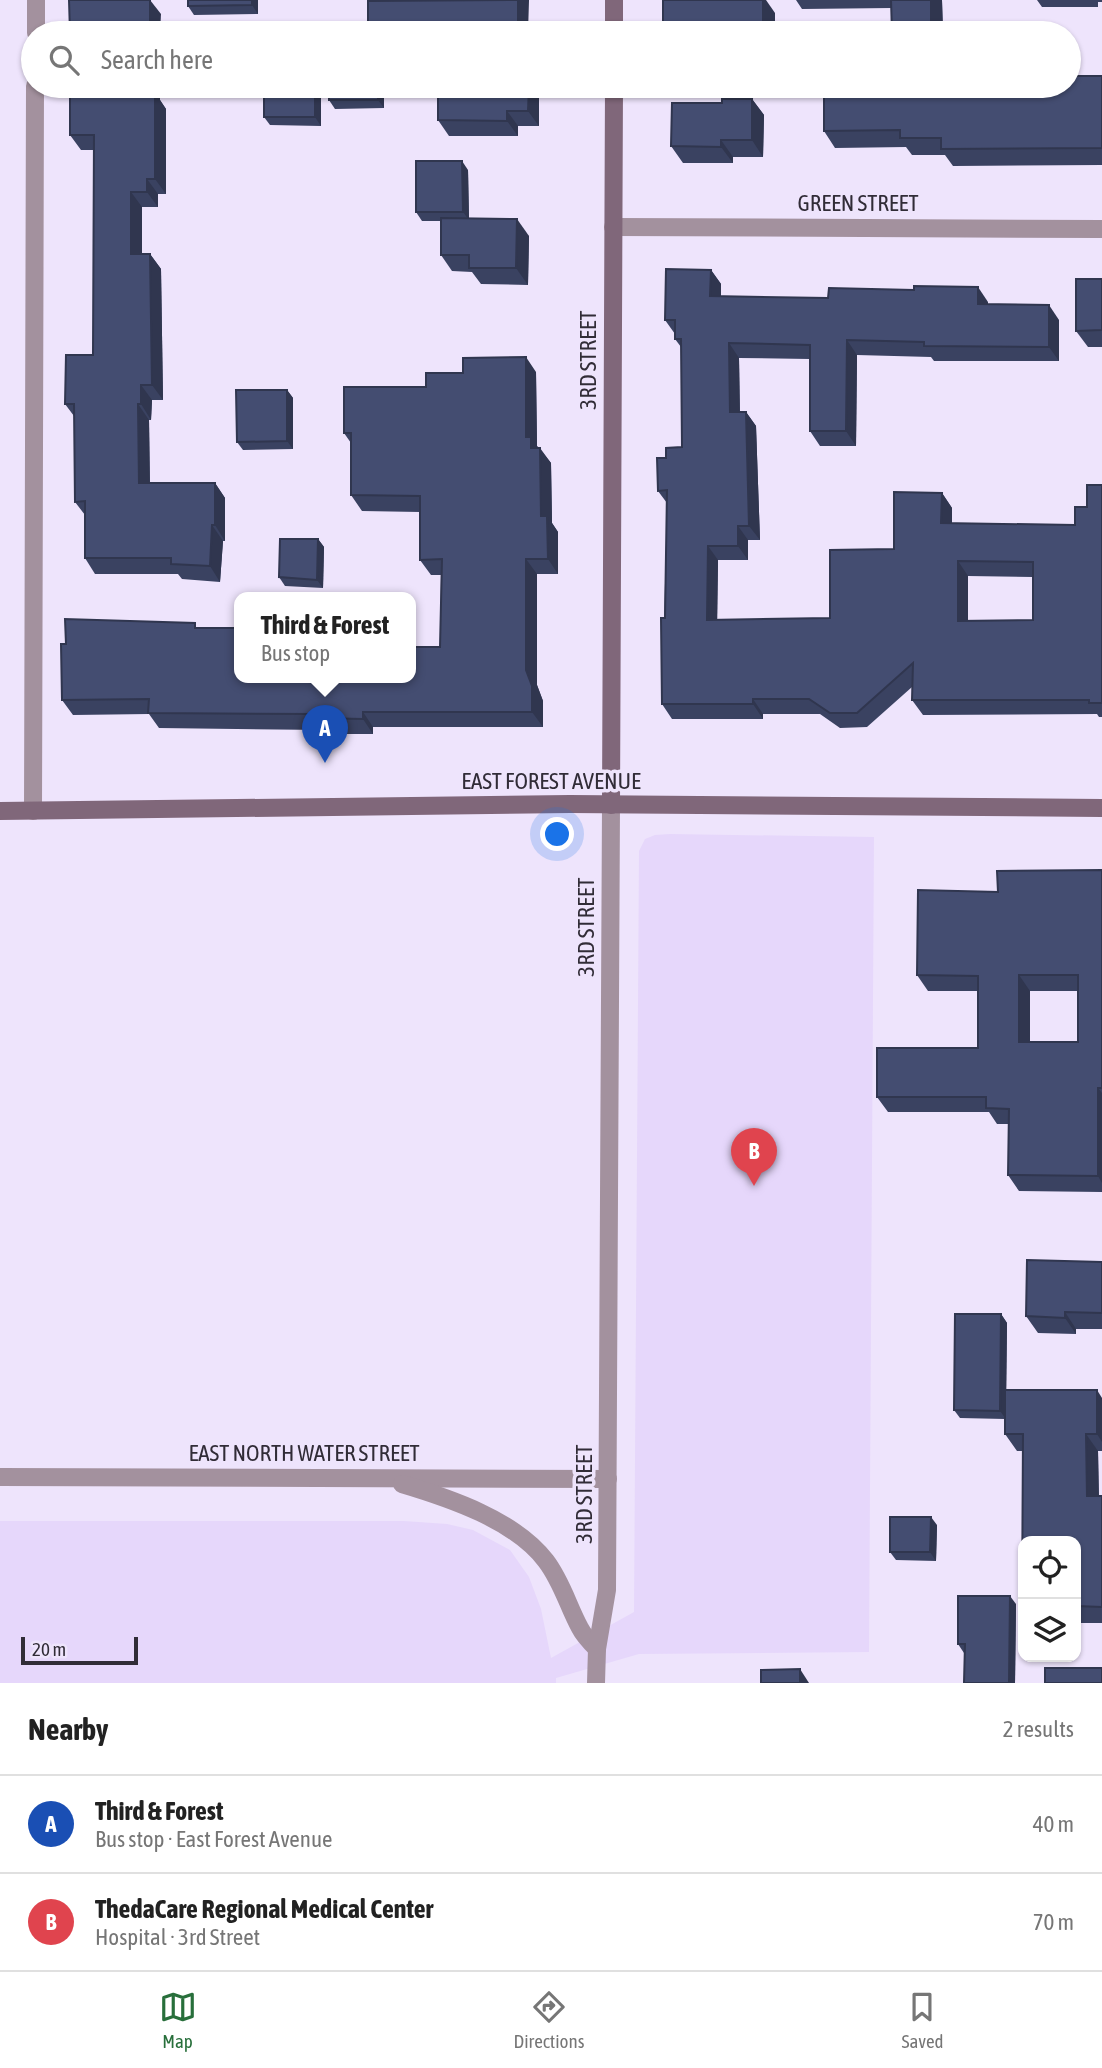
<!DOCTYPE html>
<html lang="en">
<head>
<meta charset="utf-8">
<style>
	:root { --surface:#fff; --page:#f6f6f6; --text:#222; --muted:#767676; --line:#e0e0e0; --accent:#286f3b }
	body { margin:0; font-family:"Asap Condensed",sans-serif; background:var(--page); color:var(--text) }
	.controls { position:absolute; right:21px; bottom:21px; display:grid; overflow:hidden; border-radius:14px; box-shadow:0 2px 5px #0004 }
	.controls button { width:63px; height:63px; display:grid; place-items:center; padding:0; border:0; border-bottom:2px solid var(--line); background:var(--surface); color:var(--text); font:35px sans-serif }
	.scale { position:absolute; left:21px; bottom:18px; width:117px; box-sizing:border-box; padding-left:7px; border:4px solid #312c37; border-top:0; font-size:19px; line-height:24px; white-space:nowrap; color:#312c37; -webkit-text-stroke:5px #eee4fc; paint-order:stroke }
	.you { position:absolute; left:558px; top:835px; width:24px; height:24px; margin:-18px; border:5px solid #fff; border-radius:50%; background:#1a73e8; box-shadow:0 0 0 10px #1a73e833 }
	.badge { display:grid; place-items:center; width:46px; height:46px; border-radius:50%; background:var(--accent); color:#fff; font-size:23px; font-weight:700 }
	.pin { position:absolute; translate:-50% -58px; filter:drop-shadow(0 2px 4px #0008) }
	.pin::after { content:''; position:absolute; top:37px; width:24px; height:21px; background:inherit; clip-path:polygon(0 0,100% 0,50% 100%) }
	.popup { position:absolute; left:234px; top:592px; width:182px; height:91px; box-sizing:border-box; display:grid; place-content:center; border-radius:14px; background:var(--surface); filter:drop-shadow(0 2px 5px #0005); font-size:23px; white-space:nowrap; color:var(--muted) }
	.popup b { font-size:26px; color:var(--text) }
	.popup::after { content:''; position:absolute; left:50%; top:100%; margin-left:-14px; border:14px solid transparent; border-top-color:var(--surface) }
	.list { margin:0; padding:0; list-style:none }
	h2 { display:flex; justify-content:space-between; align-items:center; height:91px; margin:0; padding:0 28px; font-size:30px }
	h2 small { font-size:23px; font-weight:400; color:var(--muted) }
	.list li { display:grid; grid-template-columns:46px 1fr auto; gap:21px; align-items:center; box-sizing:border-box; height:98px; padding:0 28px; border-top:2px solid var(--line) }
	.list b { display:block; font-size:26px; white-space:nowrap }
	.list p { margin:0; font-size:23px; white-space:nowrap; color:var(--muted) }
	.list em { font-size:23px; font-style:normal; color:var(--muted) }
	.icon { flex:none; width:38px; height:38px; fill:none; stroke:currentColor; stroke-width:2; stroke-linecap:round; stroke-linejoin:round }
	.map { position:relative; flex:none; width:1102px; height:1683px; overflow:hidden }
	.search { position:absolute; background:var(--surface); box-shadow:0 2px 5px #0004; left:21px; right:21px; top:21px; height:77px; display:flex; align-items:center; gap:18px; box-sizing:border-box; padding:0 24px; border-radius:38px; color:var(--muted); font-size:26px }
	.sheet { height:287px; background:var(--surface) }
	nav { display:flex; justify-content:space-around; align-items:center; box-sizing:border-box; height:98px; border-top:2px solid var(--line); background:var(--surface); font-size:19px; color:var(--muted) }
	nav a { display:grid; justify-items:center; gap:4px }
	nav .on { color:var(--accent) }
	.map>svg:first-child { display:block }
</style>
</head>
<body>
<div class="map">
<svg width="1102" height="1683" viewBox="0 0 1102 1683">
	<rect width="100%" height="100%" fill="#eee4fc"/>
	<polygon fill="#e6d7fb" points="670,834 874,837 869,1652 639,1654 556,1678 556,1683 0,1683 0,1521 404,1521 447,1524 473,1530 510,1550 529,1577 541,1609 551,1658 634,1612 639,851 645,839 655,835"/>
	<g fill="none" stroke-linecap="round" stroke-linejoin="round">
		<g stroke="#a3919e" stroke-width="18">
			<polyline points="36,33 36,0"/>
			<polyline points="613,227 1102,229"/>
			<polyline points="33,811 35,86"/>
			<polyline points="0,1477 608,1479"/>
			<path d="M402,1484C449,1498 515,1520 546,1561C562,1582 568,1606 580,1628C584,1636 591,1643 597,1649"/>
			<polyline points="596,1683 597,1649 607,1590 611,805"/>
		</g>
		<g stroke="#80677a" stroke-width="18">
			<polyline points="614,33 614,0"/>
			<polyline points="611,805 614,86"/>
			<polyline points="0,811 570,804 1102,808"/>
		</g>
	</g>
	<g fill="#3a4261" fill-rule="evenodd">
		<polygon points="188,0 258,0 258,14 194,15 188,6"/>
		<polygon points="796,0 942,0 943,33 891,8 802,9"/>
		<polygon points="1037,0 1102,0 1102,2 1098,2 1098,7 1042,7"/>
		<polygon points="1102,76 1102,165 953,166 945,155 912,155 906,147 835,148 824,131 944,94 1031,95"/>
		<polygon points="264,86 321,86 321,126 270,125 264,117"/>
		<polygon points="329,86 384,86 384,108 335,109 329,100"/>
		<polygon points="539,93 539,126 518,126 518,136 449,136 438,120"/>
		<polygon points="752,99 764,115 763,157 733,157 733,163 683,163 671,146"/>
		<polygon points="160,100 166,109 166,194 158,194 158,207 142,207 142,254 150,254 161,269 163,400 152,400 151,420 149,420 150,483 215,483 225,498 225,541 223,541 220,582 182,579 178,574 95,574 85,558 85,515 75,502 74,416 65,404 93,355 94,150 81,150 70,135"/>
		<polygon points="468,170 469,219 529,236 528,285 481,284 472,272 452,271 441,255 441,221 422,221 416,212"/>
		<path d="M711,270L721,284V296L988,302V304L1059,320V361H934L931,357L857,355L856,446H820L810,431V359L739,358L740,412H746L756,426L760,540H748V560H718L717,620L830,618L894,549L942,493L952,508V523L1075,525L1102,485V717H1099L1097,714L923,715L912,700V687L867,727L840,728L820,714H763V719H672L662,704L667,503L658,491L666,458L682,447L681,347L675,339V334L665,320ZM968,576L1033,577V620L968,621Z"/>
		<polygon points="1102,279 1102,347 1088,347 1076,331"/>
		<polygon points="536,372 537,446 551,463 552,523 558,532 558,574 537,574 537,685 543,701 543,727 373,727 373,734 326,734 324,730 159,728 149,714 73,715 62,700 199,628 239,677 440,647 441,575 431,575 420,560 420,512 362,511 351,495 351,443 344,433 426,387"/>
		<polygon points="287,390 293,398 293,449 243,450 237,442"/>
		<polygon points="318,539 324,547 323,588 285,586 279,577"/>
		<path d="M1102,870V1192L1019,1191L1008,1175L1009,1124H997L989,1112H888L877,1097L978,1048V991H928L917,975L998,892ZM1030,991H1078V1042H1030Z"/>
		<polygon points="1102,1262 1102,1329 1076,1329 1076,1334 1038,1333 1026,1316"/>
		<polygon points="1001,1314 1007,1323 1006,1390 1102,1398 1102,1451 1098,1451 1099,1496 1102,1496 1102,1623 1076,1623 1076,1541 1023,1541 1023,1607 1022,1606 1023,1451 1017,1451 1005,1434 1005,1419 960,1418 954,1410"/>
		<polygon points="937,1525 936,1561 896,1560 890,1552"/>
		<polygon points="1016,1604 1015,1683 964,1683 964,1653 958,1644"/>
	</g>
	<g fill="#30364f">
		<polygon points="150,0 161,14 160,33 150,33"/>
		<polygon points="252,0 258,0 258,14 252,5"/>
		<polygon points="518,0 529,0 528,33 518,33"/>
		<polygon points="763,0 766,0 775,13 775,33 763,33"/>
		<polygon points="931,0 942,0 943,33 931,33"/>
		<polygon points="149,86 160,86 160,100 166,109 166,194 155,179"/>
		<polygon points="315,86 321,86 321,126 315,117"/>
		<polygon points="378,86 384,86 384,108 378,100"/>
		<polygon points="529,86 534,86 539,93 539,126 528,111"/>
		<polygon points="932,86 944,86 944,111 932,94"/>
		<polygon points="752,99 764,115 763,157 752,140"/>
		<polygon points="507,111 518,126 518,136 507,121"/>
		<polygon points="721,140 733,157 733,163 721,147"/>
		<polygon points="462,161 468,170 469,220 463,212"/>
		<polygon points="147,179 158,194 158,207 147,192"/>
		<polygon points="131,192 142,207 142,269 131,254"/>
		<polygon points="517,219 529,236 528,285 516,268"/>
		<polygon points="150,254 161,269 163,400 152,385"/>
		<polygon points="711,270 721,284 721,310 710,296"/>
		<polygon points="978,287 988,302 988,318 978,304"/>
		<polygon points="1049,305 1059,320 1059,361 1049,347"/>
		<polygon points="847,340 857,355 856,446 846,431"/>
		<polygon points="729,343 739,358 740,426 730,412"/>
		<polygon points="526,357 536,372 537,446 540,450 540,448 551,463 552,523 558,532 558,574 548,559 541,516 526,437"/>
		<polygon points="141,385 152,400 151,420 141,404"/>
		<polygon points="287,390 293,398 293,449 287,441"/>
		<polygon points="138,404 149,420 150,498 139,483"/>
		<polygon points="746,412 756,426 760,540 749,526"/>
		<polygon points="215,483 225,498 225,541 215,525"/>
		<polygon points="942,493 952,508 952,537 941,523"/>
		<polygon points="212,525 223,541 220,582 210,566"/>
		<polygon points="738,526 748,540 748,560 738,546"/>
		<polygon points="318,539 324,547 323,588 317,580"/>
		<polygon points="708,546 718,560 717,635 707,620"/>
		<polygon points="526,559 537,574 537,685 543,701 543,727 532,712 526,670"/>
		<polygon points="958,561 968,576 968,636 958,621"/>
		<polygon points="753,699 763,714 763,719 753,704"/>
		<polygon points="363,712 373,727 373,734 363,719"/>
		<polygon points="1019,975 1030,991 1030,1057 1019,1042"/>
		<polygon points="1098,1088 1102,1093 1102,1183 1098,1176"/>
		<polygon points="1065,1312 1076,1329 1076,1334 1065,1318"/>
		<polygon points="1001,1314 1007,1323 1006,1419 1000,1411"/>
		<polygon points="1097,1390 1102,1398 1102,1442 1097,1434"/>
		<polygon points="1086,1434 1098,1451 1099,1512 1087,1496"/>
		<polygon points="931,1517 937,1525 936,1561 930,1552"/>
		<polygon points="1010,1596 1016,1604 1015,1683 1009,1683"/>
		<polygon points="800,1669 809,1683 800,1683"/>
	</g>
	<g fill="#444d71" stroke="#30364f" stroke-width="2" fill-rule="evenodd">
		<polygon points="69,0 150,0 150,33 70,33"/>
		<polygon points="188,0 252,0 252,5 188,6"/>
		<polygon points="518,0 518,33 368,33 368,1"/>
		<rect x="663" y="0" width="100" height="33"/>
		<polygon points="891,0 931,0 931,33 892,33"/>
		<polygon points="1069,76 1102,76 1102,148 941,149 941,138 900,138 900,130 824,131 824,86 932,86 932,94 1031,95 1031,86 1069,86"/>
		<polygon points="70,86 149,86 149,94 155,94 155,179 147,179 147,192 131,192 131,254 150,254 152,385 141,385 141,404 138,404 139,483 215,483 215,525 212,525 210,566 171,564 171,558 85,558 85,501 75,502 74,404 65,404 66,355 93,355 94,135 70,135"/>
		<rect x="264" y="86" width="51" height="31"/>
		<rect x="329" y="86" width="49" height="14"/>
		<polygon points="438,86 529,86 528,111 507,111 507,121 438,120"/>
		<polygon points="722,99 752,99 752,140 721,140 721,147 671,146 672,103 722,103"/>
		<polygon points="416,161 462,161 463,212 416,212"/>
		<polygon points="441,218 517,219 516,268 469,268 469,255 441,255"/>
		<path d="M666,269L711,270L710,296L828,298L829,288L914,290V286L978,287V304L1049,305V347L924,346V342L847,340L846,431H810V345L729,343L730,412H746L749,526H738V546H708L707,620L830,618V550L894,549V492L942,493L941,523L1075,525V507H1087V485H1102V703H1089V700H912L913,663L857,713H830L809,699H753V704H662L661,618H665L667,490L658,491L657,458H666V448L682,447L681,339H675V320H665ZM958,561L1033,562V620L958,621Z"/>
		<polygon points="1076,279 1102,279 1102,330 1076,331"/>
		<polygon points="526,357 526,437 531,437 531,448 540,448 541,516 547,516 548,559 526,559 526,670 532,686 532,712 363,712 363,719 316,718 316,714 148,713 149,699 62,700 61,644 66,644 65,619 195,623 195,628 239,628 239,677 411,677 411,647 440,647 442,559 420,560 420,496 351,495 351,433 344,433 344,387 426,387 426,373 463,373 463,358"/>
		<polygon points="236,390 287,390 287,441 237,442"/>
		<polygon points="280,539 318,539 317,580 279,577"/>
		<path d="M1102,870V1088H1098V1176L1008,1175L1009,1109L986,1108V1097H877V1048H978V976L917,975L918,890L998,892L997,871ZM1019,975H1078V1042H1019Z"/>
		<polygon points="1027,1260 1102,1262 1102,1313 1065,1312 1065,1318 1026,1316"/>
		<polygon points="955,1314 1001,1314 1000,1411 954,1410"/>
		<polygon points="1005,1390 1097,1390 1097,1434 1086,1434 1087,1496 1102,1496 1102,1607 1076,1606 1076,1541 1023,1541 1022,1606 1023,1434 1005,1434"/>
		<polygon points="890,1517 931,1517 930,1552 890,1552"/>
		<polygon points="958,1596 1010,1596 1009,1683 964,1683 965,1644 958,1644"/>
		<rect x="1045" y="1668" width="57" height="15"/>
		<polygon points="800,1669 800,1683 761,1683 761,1670"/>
	</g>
	<g text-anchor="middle" stroke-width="7" stroke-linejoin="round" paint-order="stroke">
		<g font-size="23" fill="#312c37" stroke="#eee4fc">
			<text x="858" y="211">GREEN STREET</text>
			<text transform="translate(588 360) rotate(-90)" y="8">3RD STREET</text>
			<text x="551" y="789">EAST FOREST AVENUE</text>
			<text transform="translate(586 927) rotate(-90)" y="8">3RD STREET</text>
			<text x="304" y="1461">EAST NORTH WATER STREET</text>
			<text transform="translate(584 1494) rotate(-90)" y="8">3RD STREET</text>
		</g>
	</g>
</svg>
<div class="controls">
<button><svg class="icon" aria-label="locate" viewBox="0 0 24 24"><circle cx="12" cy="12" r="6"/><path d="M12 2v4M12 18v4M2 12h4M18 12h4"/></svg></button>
<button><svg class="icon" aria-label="layers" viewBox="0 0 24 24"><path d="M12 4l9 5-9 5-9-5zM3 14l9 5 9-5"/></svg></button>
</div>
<div class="scale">20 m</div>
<div class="you"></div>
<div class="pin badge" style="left:325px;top:763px;background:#1a4fb4">A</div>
<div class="popup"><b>Third &amp; Forest</b>Bus stop</div>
<div class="pin badge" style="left:754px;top:1186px;background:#e0444e">B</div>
<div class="search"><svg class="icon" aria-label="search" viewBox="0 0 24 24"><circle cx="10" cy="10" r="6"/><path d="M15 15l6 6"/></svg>Search here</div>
</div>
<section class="sheet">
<h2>Nearby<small>2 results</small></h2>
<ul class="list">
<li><span class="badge" style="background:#1a4fb4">A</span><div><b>Third &amp; Forest</b><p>Bus stop · East Forest Avenue</p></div><em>40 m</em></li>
<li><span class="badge" style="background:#e0444e">B</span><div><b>ThedaCare Regional Medical Center</b><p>Hospital · 3rd Street</p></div><em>70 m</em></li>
</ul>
</section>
<nav>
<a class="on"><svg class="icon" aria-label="map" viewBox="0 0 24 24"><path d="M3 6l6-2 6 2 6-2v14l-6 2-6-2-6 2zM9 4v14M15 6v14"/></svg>Map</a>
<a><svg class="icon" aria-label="directions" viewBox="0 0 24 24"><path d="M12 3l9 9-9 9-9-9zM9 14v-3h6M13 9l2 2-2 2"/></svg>Directions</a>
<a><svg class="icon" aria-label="saved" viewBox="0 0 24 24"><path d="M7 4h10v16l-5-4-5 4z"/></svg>Saved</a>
</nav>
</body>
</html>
